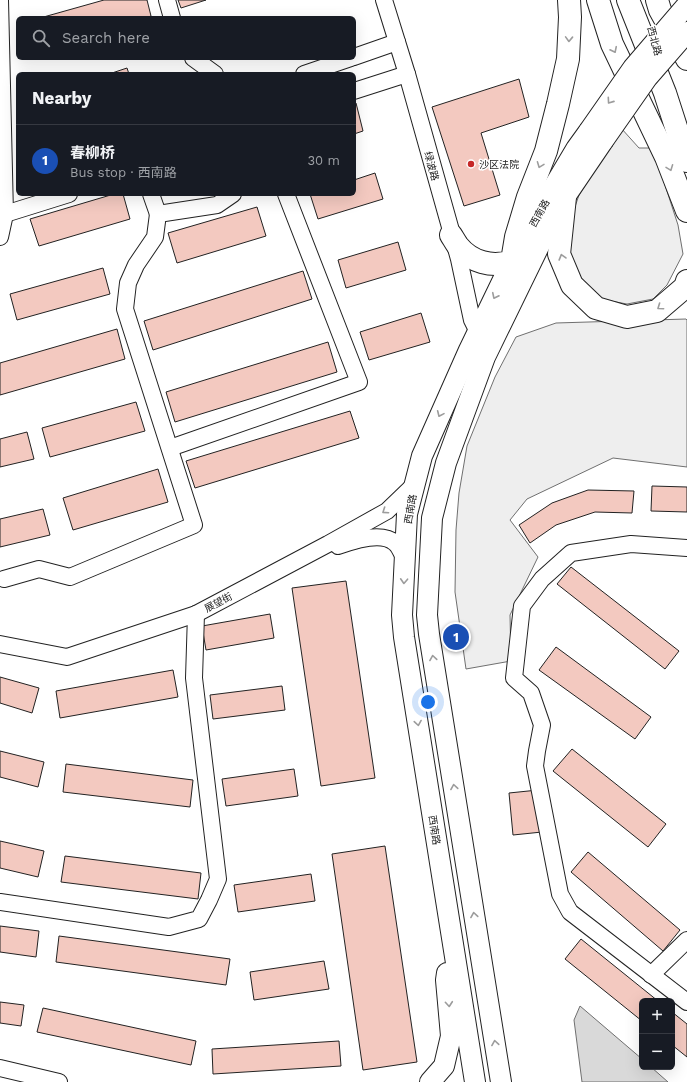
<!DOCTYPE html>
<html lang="en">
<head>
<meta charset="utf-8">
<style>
	:root { --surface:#171b24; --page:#20242c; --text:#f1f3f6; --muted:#9ea1a6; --line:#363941; --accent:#2563eb }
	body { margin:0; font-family:"Work Sans","Noto Sans SC",sans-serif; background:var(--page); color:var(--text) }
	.controls { position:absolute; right:12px; bottom:12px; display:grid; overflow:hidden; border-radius:6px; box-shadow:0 4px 16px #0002 }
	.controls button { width:36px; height:36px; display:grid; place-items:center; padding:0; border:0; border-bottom:1px solid var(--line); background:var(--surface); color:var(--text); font:20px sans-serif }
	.you { position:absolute; left:428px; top:702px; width:14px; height:14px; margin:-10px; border:3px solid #fff; border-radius:50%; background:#1a73e8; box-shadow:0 0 0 6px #1a73e833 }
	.badge { display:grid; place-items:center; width:26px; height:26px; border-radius:50%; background:var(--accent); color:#fff; font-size:13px; font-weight:700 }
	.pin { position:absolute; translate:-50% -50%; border:2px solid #fff; box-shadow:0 1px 4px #0006 }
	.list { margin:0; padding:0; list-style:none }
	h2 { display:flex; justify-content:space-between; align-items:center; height:52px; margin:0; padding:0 16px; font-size:17px }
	h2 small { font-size:13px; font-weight:400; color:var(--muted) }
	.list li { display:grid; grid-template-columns:26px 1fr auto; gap:12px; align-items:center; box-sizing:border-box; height:72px; padding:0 16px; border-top:1px solid var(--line) }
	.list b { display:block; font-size:15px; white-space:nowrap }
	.list p { margin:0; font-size:13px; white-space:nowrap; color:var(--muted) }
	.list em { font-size:13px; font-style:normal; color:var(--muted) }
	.icon { flex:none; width:22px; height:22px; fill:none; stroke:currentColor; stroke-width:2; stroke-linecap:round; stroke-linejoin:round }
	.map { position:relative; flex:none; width:687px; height:1082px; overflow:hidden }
	.search { position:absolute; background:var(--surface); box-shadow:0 4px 16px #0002; left:16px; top:16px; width:340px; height:44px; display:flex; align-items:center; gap:10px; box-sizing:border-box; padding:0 14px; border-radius:6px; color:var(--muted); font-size:15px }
	.panel { position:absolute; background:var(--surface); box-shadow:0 4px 16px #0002; left:16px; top:72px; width:340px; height:124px; border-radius:6px }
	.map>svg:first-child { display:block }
</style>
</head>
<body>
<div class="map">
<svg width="687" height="1082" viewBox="0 0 687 1082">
	<rect width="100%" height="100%" fill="#fff"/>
	<g fill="#eee" stroke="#6f6f6f">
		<polygon points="621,128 639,148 653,148 678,225 683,254 667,285 653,299 627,304 605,300 584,285 571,260 565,236 579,195"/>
		<polygon points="686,319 687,320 687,467 613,458 527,499 510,520 538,557 510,615 511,661 466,669 455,592 456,530 459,493 467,446 495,377 516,337 556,323"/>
	</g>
	<polygon fill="#d9d9d9" stroke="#6f6f6f" points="580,1006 642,1059 642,1067 651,1067 668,1082 582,1082 574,1020"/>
	<g fill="#f3c9c0" stroke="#222">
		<polygon points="104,0 147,0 151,16 145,18 40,18"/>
		<polygon points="178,0 206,0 181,8"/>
		<polygon points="127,68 129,74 109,74"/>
		<polygon points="519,79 529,117 481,133 500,195 464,206 432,107"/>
		<polygon points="356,103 363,131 354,134 354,104"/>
		<polygon points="375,173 383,199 318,219 310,194 354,194 354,180"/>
		<polygon points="114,194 123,194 130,219 39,246 30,219"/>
		<polygon points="257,207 266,236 177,263 168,233"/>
		<polygon points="398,242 406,270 346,288 338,260"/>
		<polygon points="103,268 110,294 17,320 10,294"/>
		<polygon points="303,271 312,299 153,350 144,321"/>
		<polygon points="421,313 430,342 369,360 360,332"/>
		<polygon points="117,329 125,359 0,395 0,363"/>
		<polygon points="328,342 337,372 175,422 166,392"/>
		<polygon points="136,402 145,431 50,457 42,428"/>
		<polygon points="350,411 359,438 195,488 186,461"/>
		<polygon points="27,432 34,459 0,467 0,439"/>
		<polygon points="158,469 168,502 73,530 63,498"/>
		<polygon points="652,486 687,487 687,512 651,511"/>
		<polygon points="588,490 634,491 632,513 595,512 556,525 530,543 519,525 552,503"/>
		<polygon points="43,509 50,535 0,547 0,519"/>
		<polygon points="571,567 679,651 665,669 557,584"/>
		<polygon points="346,581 375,778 321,786 292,588"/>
		<polygon points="270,614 274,638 206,650 202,626"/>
		<polygon points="556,647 651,717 635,739 539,670"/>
		<polygon points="173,670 178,697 60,718 56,691"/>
		<polygon points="0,677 39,688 32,713 0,703"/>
		<polygon points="282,686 285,710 213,719 210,695"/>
		<polygon points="572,749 666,824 648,847 553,771"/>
		<polygon points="0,751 44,762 38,787 0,777"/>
		<polygon points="66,764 193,780 190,807 63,792"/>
		<polygon points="294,769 298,796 226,806 222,779"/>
		<polygon points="538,790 542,832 513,835 509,793"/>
		<polygon points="0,841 44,851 38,877 0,868"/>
		<polygon points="385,846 417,1062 363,1070 332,854"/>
		<polygon points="588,852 680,930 663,951 571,872"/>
		<polygon points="65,856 201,873 198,899 61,882"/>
		<polygon points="311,874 315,901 238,912 234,885"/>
		<polygon points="0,926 39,931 36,957 0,952"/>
		<polygon points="59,936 230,959 226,985 56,962"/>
		<polygon points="581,939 658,1001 642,1001 642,1021 565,959"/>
		<polygon points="324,961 329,989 254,1000 250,972"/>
		<polygon points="0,1002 24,1005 21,1026 0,1023"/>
		<polygon points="43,1008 196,1041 191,1065 37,1032"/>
		<polygon points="672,1012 687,1024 687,1057 672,1045"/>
		<polygon points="339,1041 341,1066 213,1074 212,1049"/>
	</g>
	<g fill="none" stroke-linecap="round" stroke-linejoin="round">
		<g stroke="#222" stroke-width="18">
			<g id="minor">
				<polyline points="167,0 172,18"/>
				<polyline points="384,0 407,74 459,259 472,320 478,332"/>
				<polyline points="354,57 397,42"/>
				<polyline points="193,58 215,74"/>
				<polyline points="304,74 351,58"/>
				<polyline points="354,91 407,74"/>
				<polyline points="151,194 158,214"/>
				<polyline points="5,214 69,194"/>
				<polyline points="0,237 5,214 0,0"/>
				<polyline points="170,448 359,382 286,194"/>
				<path d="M338,546C352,541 382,531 395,543C399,546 402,554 405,559"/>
				<polyline points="687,548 631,544 571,553 542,579 522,606 514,678 531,693 542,725 537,751 535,766 560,894 570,912 687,1002"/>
				<polyline points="4,579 39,569 70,577 194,525 125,309 128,283 136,265 155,237 158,214 217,205 233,194"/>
				<polyline points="0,644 67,657 196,614 328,544 387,511 414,485"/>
				<polyline points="0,902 169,927 199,919 209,900 218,879 194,678 196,614"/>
				<polyline points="651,975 687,940"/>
				<polyline points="0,1068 59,1082"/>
			</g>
		</g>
		<g stroke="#222" stroke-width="22">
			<g id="major">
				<polyline points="430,1082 444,1066 451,1036 446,980 447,973"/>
				<polyline points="475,1082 404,637 402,615 407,514 422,456 469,350 512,261 554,186 576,149 589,131"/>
				<polyline points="501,1082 429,634 427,615 432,518 446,463 485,357 545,234 565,197 603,141"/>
			</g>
		</g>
		<g stroke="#222" stroke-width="24">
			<g id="highway">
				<polyline points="598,0 612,44 666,157 687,211"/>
				<polyline points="628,0 665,93 687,161"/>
				<polyline points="657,0 660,10 687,59"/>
				<polyline points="565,197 559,254 572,285 596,308 627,317 657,311 685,287 687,281"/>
				<path d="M451,235C453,238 455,242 458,246C471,262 492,268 512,261L516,237L528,197L546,151L558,104L568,59L570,17L569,0"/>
			</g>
		</g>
		<use href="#minor" stroke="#fff" stroke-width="16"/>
		<use href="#major" stroke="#fff" stroke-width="20"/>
		<use href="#highway" stroke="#fff" stroke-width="22"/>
		<g stroke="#222" stroke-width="22" stroke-linecap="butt">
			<g id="major-bridge">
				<polyline points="589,131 633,68 687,5"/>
				<polyline points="603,141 647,78 687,32"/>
			</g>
		</g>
		<use href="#major-bridge" stroke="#fff" stroke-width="20"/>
	</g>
	<defs><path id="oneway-chevron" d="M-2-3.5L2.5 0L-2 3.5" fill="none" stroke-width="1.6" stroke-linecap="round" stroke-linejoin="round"/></defs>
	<g stroke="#9c9c9c">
		<use href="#oneway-chevron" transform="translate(569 39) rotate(92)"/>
		<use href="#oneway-chevron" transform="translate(614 50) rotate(64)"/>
		<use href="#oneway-chevron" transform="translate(610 101) rotate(125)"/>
		<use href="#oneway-chevron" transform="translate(540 165) rotate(111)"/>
		<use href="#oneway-chevron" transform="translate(670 168) rotate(69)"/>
		<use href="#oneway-chevron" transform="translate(562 257) rotate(-106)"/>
		<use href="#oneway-chevron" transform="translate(495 296) rotate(116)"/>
		<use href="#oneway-chevron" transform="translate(660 307) rotate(145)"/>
		<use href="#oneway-chevron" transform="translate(440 414) rotate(114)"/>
		<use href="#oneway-chevron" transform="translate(385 511) rotate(146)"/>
		<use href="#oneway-chevron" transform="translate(404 581) rotate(93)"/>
		<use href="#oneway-chevron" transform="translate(433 658) rotate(-99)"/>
		<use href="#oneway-chevron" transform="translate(418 723) rotate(81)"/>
		<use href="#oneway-chevron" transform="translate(454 787) rotate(-99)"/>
		<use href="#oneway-chevron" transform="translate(474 915) rotate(-99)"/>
		<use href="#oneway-chevron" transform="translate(449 1004) rotate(85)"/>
		<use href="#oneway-chevron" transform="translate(495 1043) rotate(-99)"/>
	</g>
	<circle fill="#c62828" stroke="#fff" stroke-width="1.5" cx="471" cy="164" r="4"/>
	<g text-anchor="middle" stroke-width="3" stroke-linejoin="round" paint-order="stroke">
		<g font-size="10" fill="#222" stroke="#fff">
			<text transform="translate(655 41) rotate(75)" y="4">西北路</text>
			<text transform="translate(432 166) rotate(75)" y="4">绿波路</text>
			<text transform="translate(539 213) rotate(-61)" y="4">西南路</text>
			<text transform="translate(410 509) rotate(-80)" y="4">西南路</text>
			<text transform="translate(218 602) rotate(-28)" y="4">展望街</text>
			<text transform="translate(435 830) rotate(81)" y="4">西南路</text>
		</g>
		<g font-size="10" fill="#222" stroke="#fff" text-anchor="start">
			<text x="479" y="168">沙区法院</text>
		</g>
	</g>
</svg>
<div class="controls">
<button>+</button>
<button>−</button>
</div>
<div class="you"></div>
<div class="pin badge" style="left:456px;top:637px;background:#1a4fb4">1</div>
<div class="search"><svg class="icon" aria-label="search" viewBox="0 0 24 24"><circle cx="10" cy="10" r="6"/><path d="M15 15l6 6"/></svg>Search here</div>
<section class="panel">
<h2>Nearby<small></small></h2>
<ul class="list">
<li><span class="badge" style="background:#1a4fb4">1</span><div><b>春柳桥</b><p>Bus stop · 西南路</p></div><em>30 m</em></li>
</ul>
</section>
</div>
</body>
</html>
